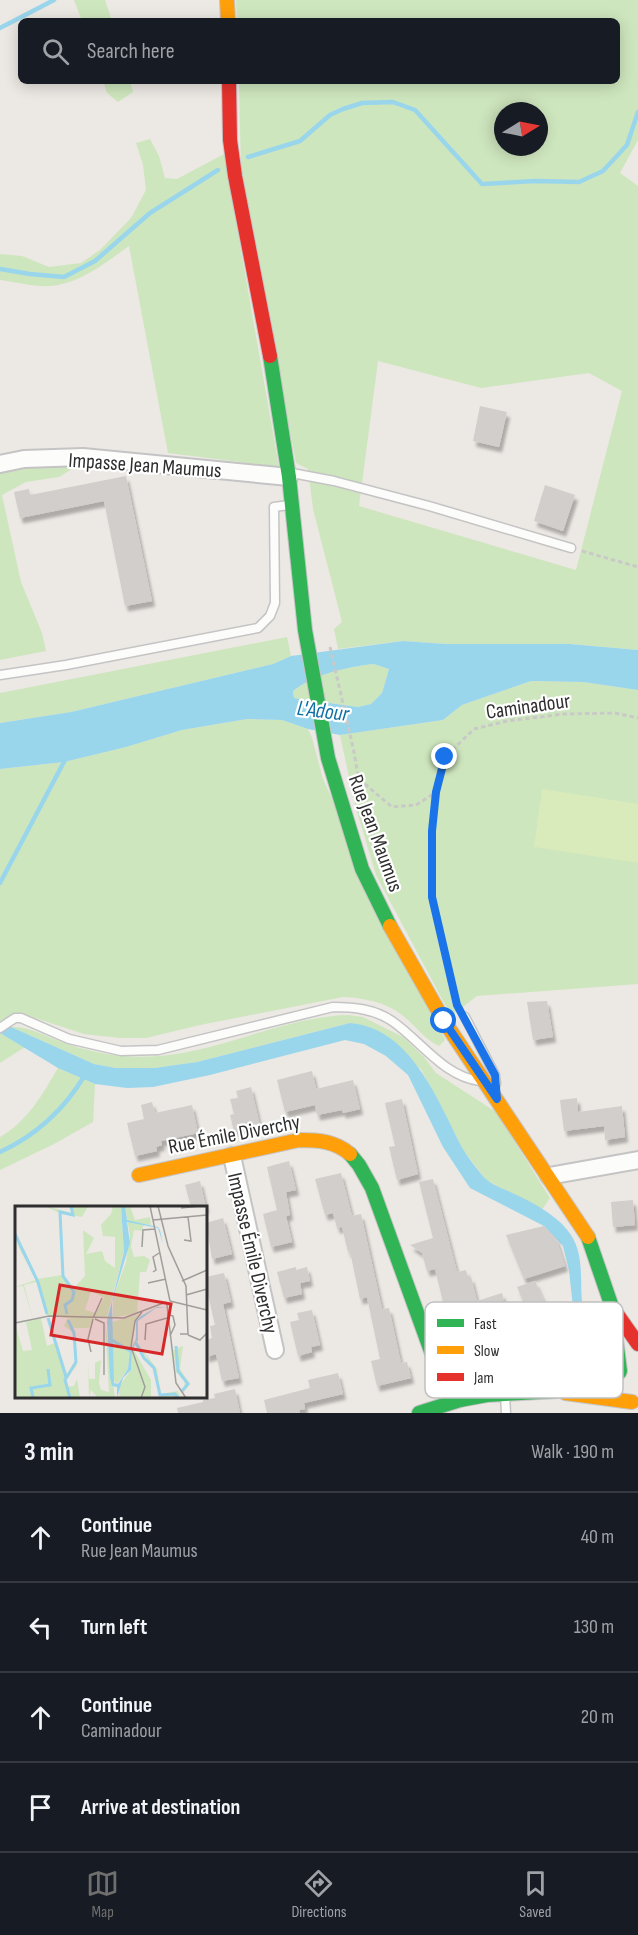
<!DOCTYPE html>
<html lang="en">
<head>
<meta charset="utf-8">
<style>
	:root { --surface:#171b24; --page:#20242c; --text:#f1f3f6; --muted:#9ea1a6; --line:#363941; --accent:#706f6e }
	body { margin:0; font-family:"Sofia Sans Condensed",sans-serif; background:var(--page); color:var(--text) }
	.compass { position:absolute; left:494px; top:102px; width:54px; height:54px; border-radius:50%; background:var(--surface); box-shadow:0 3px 15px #0003; rotate:80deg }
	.stop { position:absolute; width:18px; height:18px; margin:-14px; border:4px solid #1a73e8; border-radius:50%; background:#fff }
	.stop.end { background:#1a73e8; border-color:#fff; box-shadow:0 2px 6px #0008 }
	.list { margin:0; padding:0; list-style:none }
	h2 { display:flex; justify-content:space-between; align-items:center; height:78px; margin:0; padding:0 24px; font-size:26px }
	h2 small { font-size:20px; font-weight:400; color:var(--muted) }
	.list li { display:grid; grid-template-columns:39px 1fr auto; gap:18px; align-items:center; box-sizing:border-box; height:90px; padding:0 24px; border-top:2px solid var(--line) }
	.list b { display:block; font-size:22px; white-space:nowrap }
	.list p { margin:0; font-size:20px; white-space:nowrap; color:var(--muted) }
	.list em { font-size:20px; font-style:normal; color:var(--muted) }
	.icon { flex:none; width:33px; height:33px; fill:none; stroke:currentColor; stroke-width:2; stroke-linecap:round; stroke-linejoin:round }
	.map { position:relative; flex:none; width:638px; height:1413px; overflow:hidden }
	.search { position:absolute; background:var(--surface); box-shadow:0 3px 15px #0003; left:18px; right:18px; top:18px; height:66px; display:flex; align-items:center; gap:15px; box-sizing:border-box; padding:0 21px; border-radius:9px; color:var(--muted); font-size:22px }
	.sheet { height:438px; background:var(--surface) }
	nav { display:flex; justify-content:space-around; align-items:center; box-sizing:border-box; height:84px; border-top:2px solid var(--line); background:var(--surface); font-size:16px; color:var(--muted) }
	nav a { display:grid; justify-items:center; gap:3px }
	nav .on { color:var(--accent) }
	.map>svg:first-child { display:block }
</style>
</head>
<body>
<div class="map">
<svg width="638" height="1413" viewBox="0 0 638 1413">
	<defs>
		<filter id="shadow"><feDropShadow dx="3" dy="5.5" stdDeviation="1.5" flood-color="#0004"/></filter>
	</defs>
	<rect width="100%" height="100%" fill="#ece8e4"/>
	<g fill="#cee6be" fill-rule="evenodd">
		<polygon points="74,0 105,0 112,21 82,21"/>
		<path d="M236,0H638V140L620,173L638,186V650L570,644H446L403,641L338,649L334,629L342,622L313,509L308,469L296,463L241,172L239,81H617V21H237ZM503,111H539V147H503ZM378,361L481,388L589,373L622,391L576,570L359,506Z"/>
		<polygon points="103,81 130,81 133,92 118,102 107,93"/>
		<path d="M150,139L159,156L165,178L177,179L224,154L279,467L168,453L129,246C105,263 81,283 51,286C35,287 16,282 0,280V254L22,256L49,267L81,263L100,250L131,218L146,190L143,165L136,143Z"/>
		<polygon points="73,452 72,469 59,477 26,482 2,495 21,582 42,633 46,651 0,660 0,459"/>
		<polygon points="287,637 291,656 273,664 71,712 0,723 0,693"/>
		<path d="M374,664L389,669L382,693L371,704L358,707L294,698L293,691C315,674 346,667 374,664Z"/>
		<polygon points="531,681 583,682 638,690 638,984 477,996 451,1016 376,875 355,805 340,735 443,720 462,705"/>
		<path d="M247,719L282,720L308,729L312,738L323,779L445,1040L439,1046C424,1039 415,1025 402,1015C385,1002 364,998 343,997L200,1025L146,1038H120L84,1034L23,1014H15L0,1022V769L64,762L125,747L182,730Z"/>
		<path d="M348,1015L363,1017L403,1037L424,1057L436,1073L496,1112L550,1198L542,1210L486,1180L464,1151L421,1069L350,1023L197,1062L154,1068H116L94,1064L11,1027C29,1026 43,1035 59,1041C91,1053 124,1059 159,1056C223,1051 283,1017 348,1015Z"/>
		<polygon points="0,1033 25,1047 0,1063"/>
		<path d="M58,1068L95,1084L93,1122L54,1144L0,1170V1137C28,1121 42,1095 58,1068Z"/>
	</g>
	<polygon fill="#d9eabb" points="542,789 638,804 638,863 534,847"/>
	<g fill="#99d6ec" fill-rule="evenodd">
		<path d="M403,641L446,644H570L638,650V690L583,682L531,681L462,705L443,720L340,735L308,729L282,720L247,719L182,730L126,747L64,762L0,769V723L71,712L273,664L291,656ZM374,664L389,669L382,693L371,704L358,707L294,698L293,691C315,674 346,667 374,664Z"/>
		<path d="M0,1022L94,1064L116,1068H154L197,1062L350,1023C412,1028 438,1102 463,1149C468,1158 475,1166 482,1175C488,1183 499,1187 508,1191C530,1201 558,1215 571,1235C584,1255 580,1279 582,1302C583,1323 588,1344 591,1365L580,1374L569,1270L563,1246L544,1226L470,1188L443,1147L408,1075L386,1056L364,1044L345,1040L210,1075L153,1087L127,1088L95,1084L58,1068L0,1033Z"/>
	</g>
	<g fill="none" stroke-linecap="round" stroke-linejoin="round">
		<g stroke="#99d6ec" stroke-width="4.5">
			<polyline points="0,28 54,0"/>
			<polyline points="248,157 300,141 330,115 343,109 362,103 393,102 415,110 482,184 536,181 579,182 603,171 627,145 638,112"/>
			<polyline points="0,269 30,274 64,277 95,261 150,213 218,170"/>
			<polyline points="0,883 66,758"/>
			<path d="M0,1152C37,1135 64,1110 85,1075"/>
		</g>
	</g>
	<g fill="#d1cecb" filter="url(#shadow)">
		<polygon points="480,406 507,412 499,447 473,441"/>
		<polygon points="126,476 152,601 125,606 104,501 20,518 14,492 29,489 30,495"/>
		<polygon points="545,485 575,495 563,531 534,521"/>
		<polygon points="547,1001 553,1037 533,1040 527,1002"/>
		<polygon points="312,1071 316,1089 353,1080 360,1109 343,1113 342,1110 317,1115 315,1105 285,1112 277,1080"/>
		<polygon points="251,1087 260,1126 234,1131 230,1115 234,1114 230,1099 238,1098 236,1091"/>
		<polygon points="577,1098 578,1112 622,1106 625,1137 605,1140 604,1126 564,1131 560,1100"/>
		<polygon points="402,1099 418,1174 397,1180 389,1147 395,1146 385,1103"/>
		<polygon points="152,1102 155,1113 192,1105 198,1133 161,1141 162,1145 156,1147 157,1151 135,1156 127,1123 144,1119 141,1105"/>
		<polygon points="289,1161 296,1190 286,1192 290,1215 286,1216 292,1242 271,1247 263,1214 277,1210 267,1167"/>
		<polygon points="341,1173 352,1216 361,1214 382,1309 389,1308 401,1363 407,1362 411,1378 377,1386 371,1361 380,1359 367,1297 360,1299 350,1251 348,1252 342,1227 337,1228 333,1213 325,1215 315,1179"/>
		<polygon points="433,1179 457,1272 466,1270 468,1278 471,1277 477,1301 502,1293 504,1300 475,1314 485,1355 465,1360 461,1345 457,1346 453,1330 459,1329 453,1304 444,1306 435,1269 427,1271 422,1253 410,1245 433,1238 419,1182"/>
		<polygon points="200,1181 206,1208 193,1208 192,1203 190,1203 185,1185"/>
		<polygon points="633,1200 635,1225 613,1227 611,1202"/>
		<polygon points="223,1218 232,1254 212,1259 206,1223"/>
		<polygon points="544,1226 556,1238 565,1266 524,1279 506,1235"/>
		<polygon points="296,1267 296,1270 307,1267 310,1281 300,1283 302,1294 284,1298 277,1272"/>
		<polygon points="224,1273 231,1302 223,1304 239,1378 222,1381 216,1354 206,1357 206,1340 212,1338 210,1326 215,1325 206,1286 206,1277"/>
		<polygon points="535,1281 550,1314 546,1316 548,1321 534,1327 517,1287"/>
		<polygon points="312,1310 320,1345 311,1347 312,1352 298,1356 290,1322 299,1320 297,1313"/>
		<polygon points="338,1373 343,1394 304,1403 305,1409 299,1410 300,1413 267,1413 264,1400 310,1388 308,1380"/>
		<polygon points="235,1389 240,1413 178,1413 177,1408 203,1402 203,1400 215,1398 214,1394"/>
	</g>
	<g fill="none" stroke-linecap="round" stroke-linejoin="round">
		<g stroke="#c5c4c5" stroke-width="11">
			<g id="lane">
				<polyline points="292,473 334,481 429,506 571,548"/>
				<polyline points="0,675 66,665 258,628 270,616 275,603 274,507 289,505"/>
				<polyline points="465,1017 495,1075 496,1084"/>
				<path d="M0,1028L15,1018H21L69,1039L121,1051L158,1050L333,1007C354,1007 374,1009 392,1021C420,1040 444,1077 480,1081"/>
				<polyline points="505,1395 506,1413"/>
			</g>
		</g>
		<g stroke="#c5c4c5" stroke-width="20">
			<g id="street">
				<polyline points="0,464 24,459 83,457 289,477"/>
				<polyline points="232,1156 275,1350"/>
				<polyline points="549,1176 638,1160"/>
			</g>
		</g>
		<g stroke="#c5c4c5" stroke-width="16">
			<g id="fast">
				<polyline points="270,356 289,477 305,630 328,758 362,869 390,926"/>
				<polyline points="350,1154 359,1165 372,1188 436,1365 460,1400"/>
				<polyline points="588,1237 612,1307 620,1371"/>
				<polyline points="419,1413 460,1400 487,1395 557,1391 619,1373"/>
			</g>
		</g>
		<g stroke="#c5c4c5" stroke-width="16">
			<g id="slow">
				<polyline points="227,0 228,21"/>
				<polyline points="390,926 444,1021 588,1237"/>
				<path d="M139,1175L299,1140C318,1140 335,1141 350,1154"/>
				<polyline points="565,1393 632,1402"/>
			</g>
		</g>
		<g stroke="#c5c4c5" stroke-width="16">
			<g id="jam">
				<polyline points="229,81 230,140 235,176 270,356"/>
				<polyline points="617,1314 638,1344"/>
			</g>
		</g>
		<g stroke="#c9c9c8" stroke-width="3" stroke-dasharray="4.5 3" stroke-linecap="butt">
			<polyline points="582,551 638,567"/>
			<polyline points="330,647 354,752 360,788"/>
			<polyline points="359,779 392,807 416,805 435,793"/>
			<polyline points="455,998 432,897 432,831 436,792 445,757 474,729 507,721 564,714 615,713 638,718"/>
		</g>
		<use href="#lane" stroke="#fcfcfb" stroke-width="8"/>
		<use href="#street" stroke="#fcfcfb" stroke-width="16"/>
		<use href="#fast" stroke="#30b455" stroke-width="14"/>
		<use href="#slow" stroke="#ff9f0a" stroke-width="14"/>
		<use href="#jam" stroke="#e5322d" stroke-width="14"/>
	</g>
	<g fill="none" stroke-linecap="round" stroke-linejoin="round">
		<polyline stroke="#1a73e8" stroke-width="8" points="444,1021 497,1099 495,1075 457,1005 432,897 432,831 436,792 445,757"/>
	</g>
	<g text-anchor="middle" stroke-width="4.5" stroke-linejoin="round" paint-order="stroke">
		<g font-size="21" fill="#2e2e2e" stroke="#fff">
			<text transform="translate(145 465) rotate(4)" y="7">Impasse Jean Maumus</text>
			<text transform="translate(528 706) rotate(-8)" y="7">Caminadour</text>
			<text transform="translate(376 833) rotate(70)" y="7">Rue Jean Maumus</text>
			<text transform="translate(234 1134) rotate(-11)" y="7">Rue Émile Diverchy</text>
			<text transform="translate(253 1253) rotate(77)" y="7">Impasse Émile Diverchy</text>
		</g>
		<g font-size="22" font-style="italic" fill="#0d6fa3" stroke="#fff">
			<text transform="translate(323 710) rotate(7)" y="8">L'Adour</text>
		</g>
	</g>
	<g transform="translate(15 1206)">
		<rect width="192" height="192" fill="#ece8e4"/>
		<path d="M30,0L57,7L56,0H73L67,11L45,7L49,70L59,82L70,70L68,24L79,32L71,48L87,45L90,55L100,62V31L88,30L86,19L96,8L98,0H106L109,46L92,111L77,113L74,122H58L62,159L51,174V181L59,180L62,173L65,192H0V118L8,145L17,144L11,116L26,112L32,140L42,136L52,168L60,157L58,126L49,120L52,113H58L31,109L21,76L9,79L18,113L8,80L0,81L21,74L4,42L0,27L22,73L47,69L44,7ZM76,85L89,92L81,107L70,104ZM110,0H115L120,14L135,11L136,19L129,18L127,25L119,24L116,40L119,51L129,50L135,54L131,66H125L122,107L98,112V92L111,56L115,30ZM138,102L121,114L122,131L121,136L117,141L136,174V192H104L105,179L116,164L117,141L121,131V114ZM124,108L119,115L113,163L102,178L97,173V116ZM90,115L100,192H83L76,184L74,192L73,156L74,173H80V157L86,154L84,177L86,184L94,186ZM122,136L142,163L146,188L163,185L165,192L146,191L138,162ZM168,140L165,163L175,178L168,187L170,175L161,166L158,144Z" fill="#cee6be" fill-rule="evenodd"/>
		<path d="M106,0H110L112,14L143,21L145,24L148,38L143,22L112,16L115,37L97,96L99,177L103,178L113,163L115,144L121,134V115L126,110L142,101L152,102H141L123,115V134L117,144L116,164L108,172L102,192V181L97,180L95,172L92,115L109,46Z" fill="#99d6ec"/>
		<path fill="none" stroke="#99d6ec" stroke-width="3" d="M0,28L23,76L32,108M52,108L50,99L57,94L59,86L48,70L45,6L58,9L56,0M33,112L51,171M53,114L59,127L61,156L50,174L55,192M97,134L115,145M121,137L129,152L139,162L145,189L160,188L163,192M161,140L163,165L173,178L167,185M18,192L16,182L35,179L33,163"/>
		<path fill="none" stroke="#a09e9b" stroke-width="1.5" d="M135,0L155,95M143,0L153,40L171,80L173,128H165M166,2L185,0M138,14L192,9M169,34L176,35L173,11M127,41L128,24L140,23M138,66L141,64L138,51L144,47M167,75L192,64M133,77L151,73M171,89L192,83M155,95L192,104M152,99L161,177L171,192M152,108L158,110L160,119L155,130M78,112L87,92M80,113L89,117V169M0,117L34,110L109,112L151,96M173,129L185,134L192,127M130,134L131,118L152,112M76,146L73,133L78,113M126,192L130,181L116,141L120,115L127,106"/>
		<path fill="#d62828" fill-opacity="0.15" stroke="#d62828" stroke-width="3" d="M45,79L156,98L147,148L36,129Z"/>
		<rect width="192" height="192" fill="none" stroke="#2e2e2e" stroke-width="3"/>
	</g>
	<rect x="425" y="1302" width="198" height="96" rx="9" fill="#fff" stroke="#c0c0c0" stroke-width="1.5"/>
	<rect x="437" y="1319" width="27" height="8" fill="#30b455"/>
	<rect x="437" y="1346" width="27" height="8" fill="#ff9f0a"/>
	<rect x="437" y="1373" width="27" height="8" fill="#e5322d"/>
	<g font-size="16" fill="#2e2e2e">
		<text x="474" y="1329">Fast</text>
		<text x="474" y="1356">Slow</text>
		<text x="474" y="1383">Jam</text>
	</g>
</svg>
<svg class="compass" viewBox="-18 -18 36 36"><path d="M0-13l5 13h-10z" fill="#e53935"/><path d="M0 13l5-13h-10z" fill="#9ea1a6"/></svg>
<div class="stop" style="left:444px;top:1021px"></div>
<div class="stop end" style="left:445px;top:757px"></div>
<div class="search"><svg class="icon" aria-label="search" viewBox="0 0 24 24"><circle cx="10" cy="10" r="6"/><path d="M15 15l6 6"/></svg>Search here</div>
</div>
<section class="sheet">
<h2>3 min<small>Walk · 190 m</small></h2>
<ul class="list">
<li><svg class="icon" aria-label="ahead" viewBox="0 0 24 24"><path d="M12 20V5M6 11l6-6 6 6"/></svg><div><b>Continue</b><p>Rue Jean Maumus</p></div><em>40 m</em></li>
<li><svg class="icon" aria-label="left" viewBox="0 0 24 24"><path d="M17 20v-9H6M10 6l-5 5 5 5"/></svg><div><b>Turn left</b></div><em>130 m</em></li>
<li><svg class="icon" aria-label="ahead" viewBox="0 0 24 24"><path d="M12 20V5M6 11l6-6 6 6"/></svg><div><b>Continue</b><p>Caminadour</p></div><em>20 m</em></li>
<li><svg class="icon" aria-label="arrive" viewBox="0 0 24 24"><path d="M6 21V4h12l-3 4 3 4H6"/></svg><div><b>Arrive at destination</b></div></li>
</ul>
</section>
<nav>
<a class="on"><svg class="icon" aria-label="map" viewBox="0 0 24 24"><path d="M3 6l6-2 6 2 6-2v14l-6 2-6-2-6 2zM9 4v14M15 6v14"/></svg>Map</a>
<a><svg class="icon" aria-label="directions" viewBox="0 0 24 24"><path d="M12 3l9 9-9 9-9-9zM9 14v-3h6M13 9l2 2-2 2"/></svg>Directions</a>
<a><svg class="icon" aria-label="saved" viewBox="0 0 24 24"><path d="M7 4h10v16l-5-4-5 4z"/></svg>Saved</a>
</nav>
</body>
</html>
